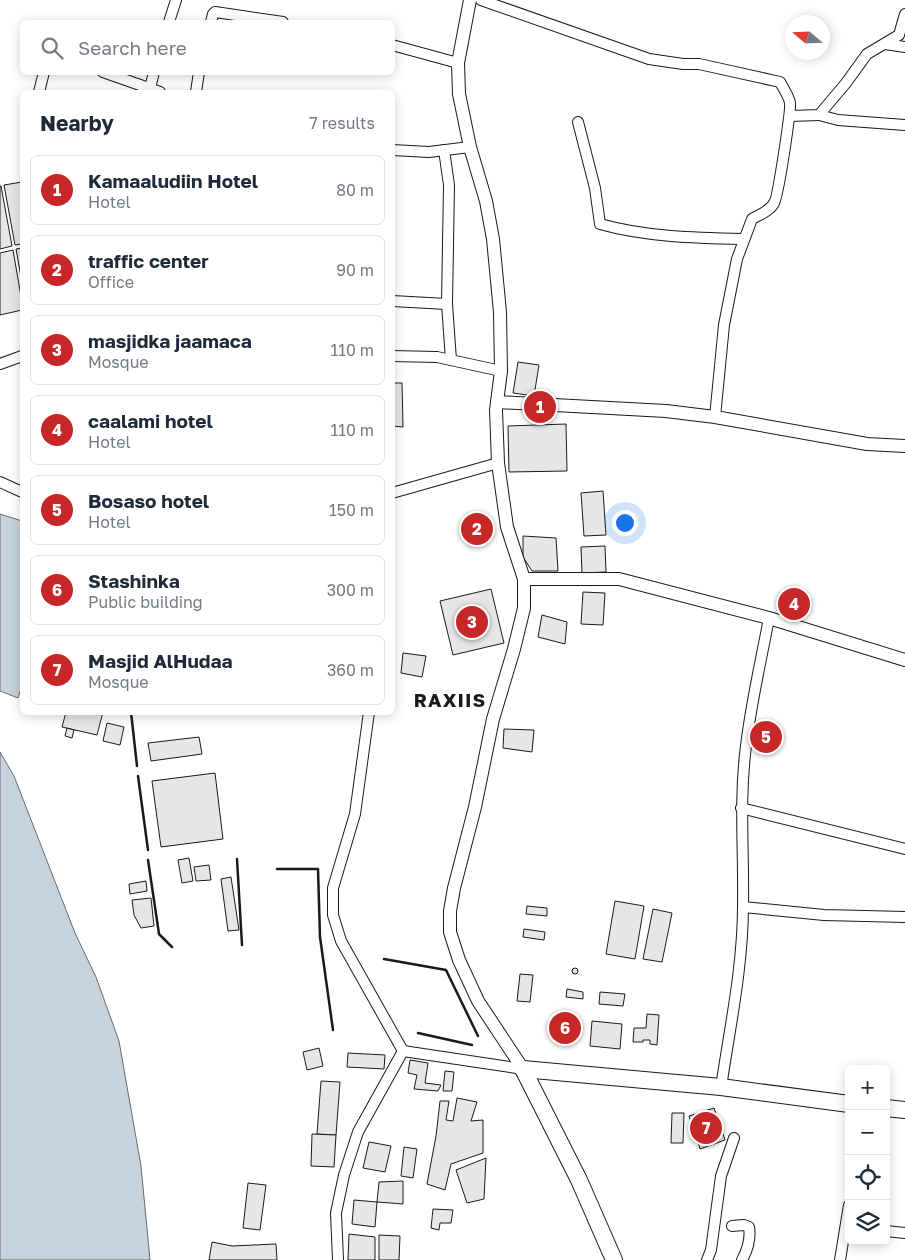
<!DOCTYPE html>
<html lang="en">
<head>
<meta charset="utf-8">
<style>
	:root { --surface:#fff; --page:#f6f6f7; --text:#1f2937; --muted:#747a83; --line:#e0e1e3; --accent:#c62828 }
	body { margin:0; font-family:"Golos Text",sans-serif; background:var(--page); color:var(--text) }
	.controls { position:absolute; right:15px; bottom:15px; display:grid; overflow:hidden; border-radius:8px; box-shadow:0 2px 12px #0003 }
	.controls button { width:45px; height:45px; display:grid; place-items:center; padding:0; border:0; border-bottom:1px solid var(--line); background:var(--surface); color:var(--text); font:25px sans-serif }
	.compass { position:absolute; left:785px; top:15px; width:45px; height:45px; border-radius:50%; background:var(--surface); box-shadow:0 2px 12px #0003; rotate:289deg }
	.you { position:absolute; left:624px; top:522px; width:18px; height:18px; margin:-12px; border:4px solid #fff; border-radius:50%; background:#1a73e8; box-shadow:0 0 0 8px #1a73e833 }
	.badge { display:grid; place-items:center; width:32px; height:32px; border-radius:50%; background:var(--accent); color:#fff; font-size:16px; font-weight:700 }
	.pin { position:absolute; translate:-50% -50%; border:2px solid #fff; box-shadow:0 1px 5px #0006 }
	.list { margin:0; padding:0; list-style:none }
	h2 { display:flex; justify-content:space-between; align-items:center; height:65px; margin:0; padding:0 20px; font-size:21px }
	h2 small { font-size:16px; font-weight:400; color:var(--muted) }
	.list li { display:grid; grid-template-columns:32px 1fr auto; gap:15px; align-items:center; box-sizing:border-box; height:70px; margin:0 10px 10px; padding:0 10px; border:1px solid var(--line); border-radius:8px }
	.list b { display:block; font-size:19px; white-space:nowrap }
	.list p { margin:0; font-size:16px; white-space:nowrap; color:var(--muted) }
	.list em { font-size:16px; font-style:normal; color:var(--muted) }
	.icon { flex:none; width:28px; height:28px; fill:none; stroke:currentColor; stroke-width:2; stroke-linecap:round; stroke-linejoin:round }
	.map { position:relative; flex:none; width:905px; height:1260px; overflow:hidden }
	.search { position:absolute; background:var(--surface); box-shadow:0 2px 12px #0003; left:20px; top:20px; width:375px; height:55px; display:flex; align-items:center; gap:12px; box-sizing:border-box; padding:0 18px; border-radius:8px; color:var(--muted); font-size:19px }
	.panel { position:absolute; background:var(--surface); box-shadow:0 2px 12px #0003; left:20px; top:90px; width:375px; height:625px; border-radius:8px }
	.map>svg:first-child { display:block }
</style>
</head>
<body>
<div class="map">
<svg width="905" height="1260" viewBox="0 0 905 1260">
	<rect width="100%" height="100%" fill="#fff"/>
	<g fill="#c6d2dc" stroke="#6a6a6a">
		<polygon points="0,514 22,521 22,685 18,698 0,691"/>
		<polygon points="0,752 14,776 75,933 96,977 119,1041 141,1166 150,1260 0,1260"/>
	</g>
	<g fill="#e6e6e6" stroke="#1a1a1a">
		<polygon points="22,182 22,244 15,245 4,185"/>
		<polygon points="1,186 12,246 0,249 0,186"/>
		<polygon points="22,248 22,283 16,249"/>
		<polygon points="13,250 22,302 22,310 0,315 0,253"/>
		<polygon points="518,362 539,365 534,396 513,393"/>
		<polygon points="392,383 402,383 403,427 392,426"/>
		<polygon points="566,424 567,471 509,472 508,426"/>
		<polygon points="603,491 606,535 584,536 581,493"/>
		<polygon points="523,536 556,538 558,571 532,571 523,557"/>
		<polygon points="605,546 606,572 582,573 581,547"/>
		<polygon points="491,589 504,643 453,655 440,601"/>
		<polygon points="583,592 605,593 603,625 581,624"/>
		<polygon points="542,615 567,622 565,644 538,637"/>
		<polygon points="403,653 426,656 422,677 401,673"/>
		<polygon points="66,712 103,712 97,735 62,727"/>
		<polygon points="107,723 124,727 120,745 103,741"/>
		<polygon points="67,728 74,730 72,738 65,736"/>
		<polygon points="504,729 534,730 532,752 503,748"/>
		<polygon points="199,737 202,754 151,761 148,743"/>
		<polygon points="215,773 223,839 161,847 152,781"/>
		<polygon points="189,858 193,881 182,883 178,860"/>
		<polygon points="209,865 211,880 196,881 194,867"/>
		<polygon points="231,877 239,930 228,931 221,879"/>
		<polygon points="146,881 147,891 130,894 129,884"/>
		<polygon points="151,898 154,926 141,928 134,915 132,900"/>
		<polygon points="615,901 644,906 635,959 606,954"/>
		<polygon points="527,906 547,908 547,916 526,914"/>
		<polygon points="653,909 672,913 662,962 643,959"/>
		<polygon points="524,929 545,932 544,940 523,937"/>
		<circle cx="575" cy="971" r="3"/>
		<polygon points="520,974 533,975 530,1002 517,1001"/>
		<polygon points="567,989 583,992 583,999 566,997"/>
		<polygon points="600,992 625,994 623,1006 599,1004"/>
		<polygon points="647,1014 659,1015 657,1045 650,1044 650,1040 643,1040 643,1042 633,1042 634,1028 646,1028"/>
		<polygon points="592,1021 622,1024 620,1049 590,1046"/>
		<polygon points="319,1048 323,1066 307,1070 303,1052"/>
		<polygon points="348,1053 385,1055 384,1069 347,1067"/>
		<polygon points="410,1060 428,1063 425,1083 441,1085 438,1091 414,1089 417,1075 408,1073"/>
		<polygon points="445,1071 454,1072 452,1091 443,1091"/>
		<polygon points="321,1081 340,1082 336,1135 317,1134"/>
		<polygon points="457,1098 477,1102 471,1121 483,1120 483,1153 451,1164 445,1190 427,1184 436,1136 440,1101 449,1101 446,1120 453,1121"/>
		<polygon points="714,1108 725,1140 700,1149 696,1135 693,1136 690,1133 689,1131 693,1127 689,1116"/>
		<polygon points="672,1113 684,1113 683,1143 671,1143"/>
		<polygon points="312,1134 336,1135 334,1167 311,1166"/>
		<polygon points="369,1142 391,1146 385,1172 363,1168"/>
		<polygon points="404,1147 417,1149 413,1178 401,1176"/>
		<polygon points="486,1158 484,1199 467,1203 456,1170"/>
		<polygon points="403,1181 403,1204 377,1202 379,1182"/>
		<polygon points="248,1183 266,1185 260,1230 243,1228"/>
		<polygon points="354,1200 377,1202 375,1227 352,1224"/>
		<polygon points="433,1209 453,1210 451,1223 440,1223 439,1230 431,1228"/>
		<polygon points="349,1234 375,1237 375,1260 348,1260"/>
		<polygon points="379,1235 400,1236 399,1260 379,1260"/>
		<polygon points="212,1242 232,1246 276,1244 277,1260 209,1260"/>
	</g>
	<g fill="none" stroke-linecap="round" stroke-linejoin="round">
		<g stroke="#1a1a1a" stroke-width="12">
			<g id="minor">
				<path d="M481,0L649,59L683,64H699L780,82C783,88 789,96 790,103C791,111 778,198 774,203C770,211 759,215 752,219L737,259L724,325L715,417"/>
				<polyline points="169,22 176,0"/>
				<polyline points="211,22 213,14 215,12 283,22"/>
				<polyline points="885,44 905,47"/>
				<polyline points="392,45 458,63"/>
				<polyline points="103,72 160,92"/>
				<polyline points="39,92 44,72"/>
				<polyline points="149,92 154,72"/>
				<polyline points="196,92 199,72"/>
				<polyline points="819,115 838,120 905,125"/>
				<polyline points="790,116 819,115 846,83 867,54 899,35 905,14"/>
				<path d="M578,122L595,188L600,224C646,237 696,238 744,239"/>
				<polyline points="392,150 429,152 470,147"/>
				<polyline points="444,150 449,185 447,304 451,360"/>
				<polyline points="392,301 447,304"/>
				<polyline points="392,356 437,357 501,371"/>
				<polyline points="0,364 22,356"/>
				<polyline points="0,482 22,492"/>
				<polyline points="392,493 498,463"/>
				<polyline points="369,712 355,814 333,888 333,915 341,941 403,1051"/>
				<polyline points="741,808 905,849"/>
				<polyline points="743,907 824,915 905,917"/>
				<polyline points="403,1051 523,1069"/>
				<path d="M721,1087C730,1027 743,966 743,906C744,852 739,799 746,746C751,703 761,661 769,618"/>
				<path d="M732,1226L744,1225L749,1227C751,1239 748,1249 742,1260"/>
				<polyline points="886,1231 905,1233"/>
				<polyline points="338,1260 336,1213 344,1175 358,1132 403,1051"/>
				<polyline points="707,1260 711,1250 721,1176 734,1138"/>
				<polyline points="840,1260 849,1205"/>
			</g>
		</g>
		<g stroke="#1a1a1a" stroke-width="14">
			<g id="tertiary">
				<polyline points="470,0 458,63 459,94 470,147 486,201 493,239 500,312 501,371 496,410 498,463 507,527 524,579 524,608 514,649 493,719 475,807 454,888 450,911 450,932 459,960 478,1001 523,1069"/>
				<polyline points="497,402 666,411 715,417 867,444 905,446"/>
				<polyline points="524,579 619,579 769,618 905,660"/>
			</g>
		</g>
		<g stroke="#1a1a1a" stroke-width="18">
			<g id="primary">
				<polyline points="523,1069 721,1087 849,1104"/>
				<polyline points="523,1069 579,1180 614,1260"/>
				<polyline points="886,1108 905,1110"/>
			</g>
		</g>
		<use href="#minor" stroke="#fff" stroke-width="10"/>
		<use href="#tertiary" stroke="#fff" stroke-width="12"/>
		<use href="#primary" stroke="#fff" stroke-width="16"/>
		<g stroke="#1a1a1a" stroke-width="2.5">
			<polyline points="131,712 137,766"/>
			<polyline points="138,776 148,850"/>
			<polyline points="237,859 242,945"/>
			<polyline points="148,860 159,934 172,947"/>
			<polyline points="277,869 318,869 320,937 333,1030"/>
			<polyline points="384,959 446,970 478,1036"/>
			<polyline points="418,1033 472,1045"/>
		</g>
	</g>
	<g text-anchor="middle" stroke-width="4" stroke-linejoin="round" paint-order="stroke">
		<g font-size="19" font-weight="bold" letter-spacing="1" fill="#1a1a1a" stroke="#fff">
			<text x="450" y="707">RAXIIS</text>
		</g>
	</g>
</svg>
<div class="controls">
<button>+</button>
<button>−</button>
<button><svg class="icon" aria-label="locate" viewBox="0 0 24 24"><circle cx="12" cy="12" r="6"/><path d="M12 2v4M12 18v4M2 12h4M18 12h4"/></svg></button>
<button><svg class="icon" aria-label="layers" viewBox="0 0 24 24"><path d="M12 4l9 5-9 5-9-5zM3 14l9 5 9-5"/></svg></button>
</div>
<svg class="compass" viewBox="-18 -18 36 36"><path d="M0-13l5 13h-10z" fill="#e53935"/><path d="M0 13l5-13h-10z" fill="#747a83"/></svg>
<div class="you"></div>
<div class="pin badge" style="left:540px;top:407px">1</div>
<div class="pin badge" style="left:477px;top:529px">2</div>
<div class="pin badge" style="left:472px;top:622px">3</div>
<div class="pin badge" style="left:794px;top:604px">4</div>
<div class="pin badge" style="left:766px;top:737px">5</div>
<div class="pin badge" style="left:565px;top:1028px">6</div>
<div class="pin badge" style="left:706px;top:1128px">7</div>
<div class="search"><svg class="icon" aria-label="search" viewBox="0 0 24 24"><circle cx="10" cy="10" r="6"/><path d="M15 15l6 6"/></svg>Search here</div>
<section class="panel">
<h2>Nearby<small>7 results</small></h2>
<ul class="list">
<li><span class="badge">1</span><div><b>Kamaaludiin Hotel</b><p>Hotel</p></div><em>80 m</em></li>
<li><span class="badge">2</span><div><b>traffic center</b><p>Office</p></div><em>90 m</em></li>
<li><span class="badge">3</span><div><b>masjidka jaamaca</b><p>Mosque</p></div><em>110 m</em></li>
<li><span class="badge">4</span><div><b>caalami hotel</b><p>Hotel</p></div><em>110 m</em></li>
<li><span class="badge">5</span><div><b>Bosaso hotel</b><p>Hotel</p></div><em>150 m</em></li>
<li><span class="badge">6</span><div><b>Stashinka</b><p>Public building</p></div><em>300 m</em></li>
<li><span class="badge">7</span><div><b>Masjid AlHudaa</b><p>Mosque</p></div><em>360 m</em></li>
</ul>
</section>
</div>
</body>
</html>
